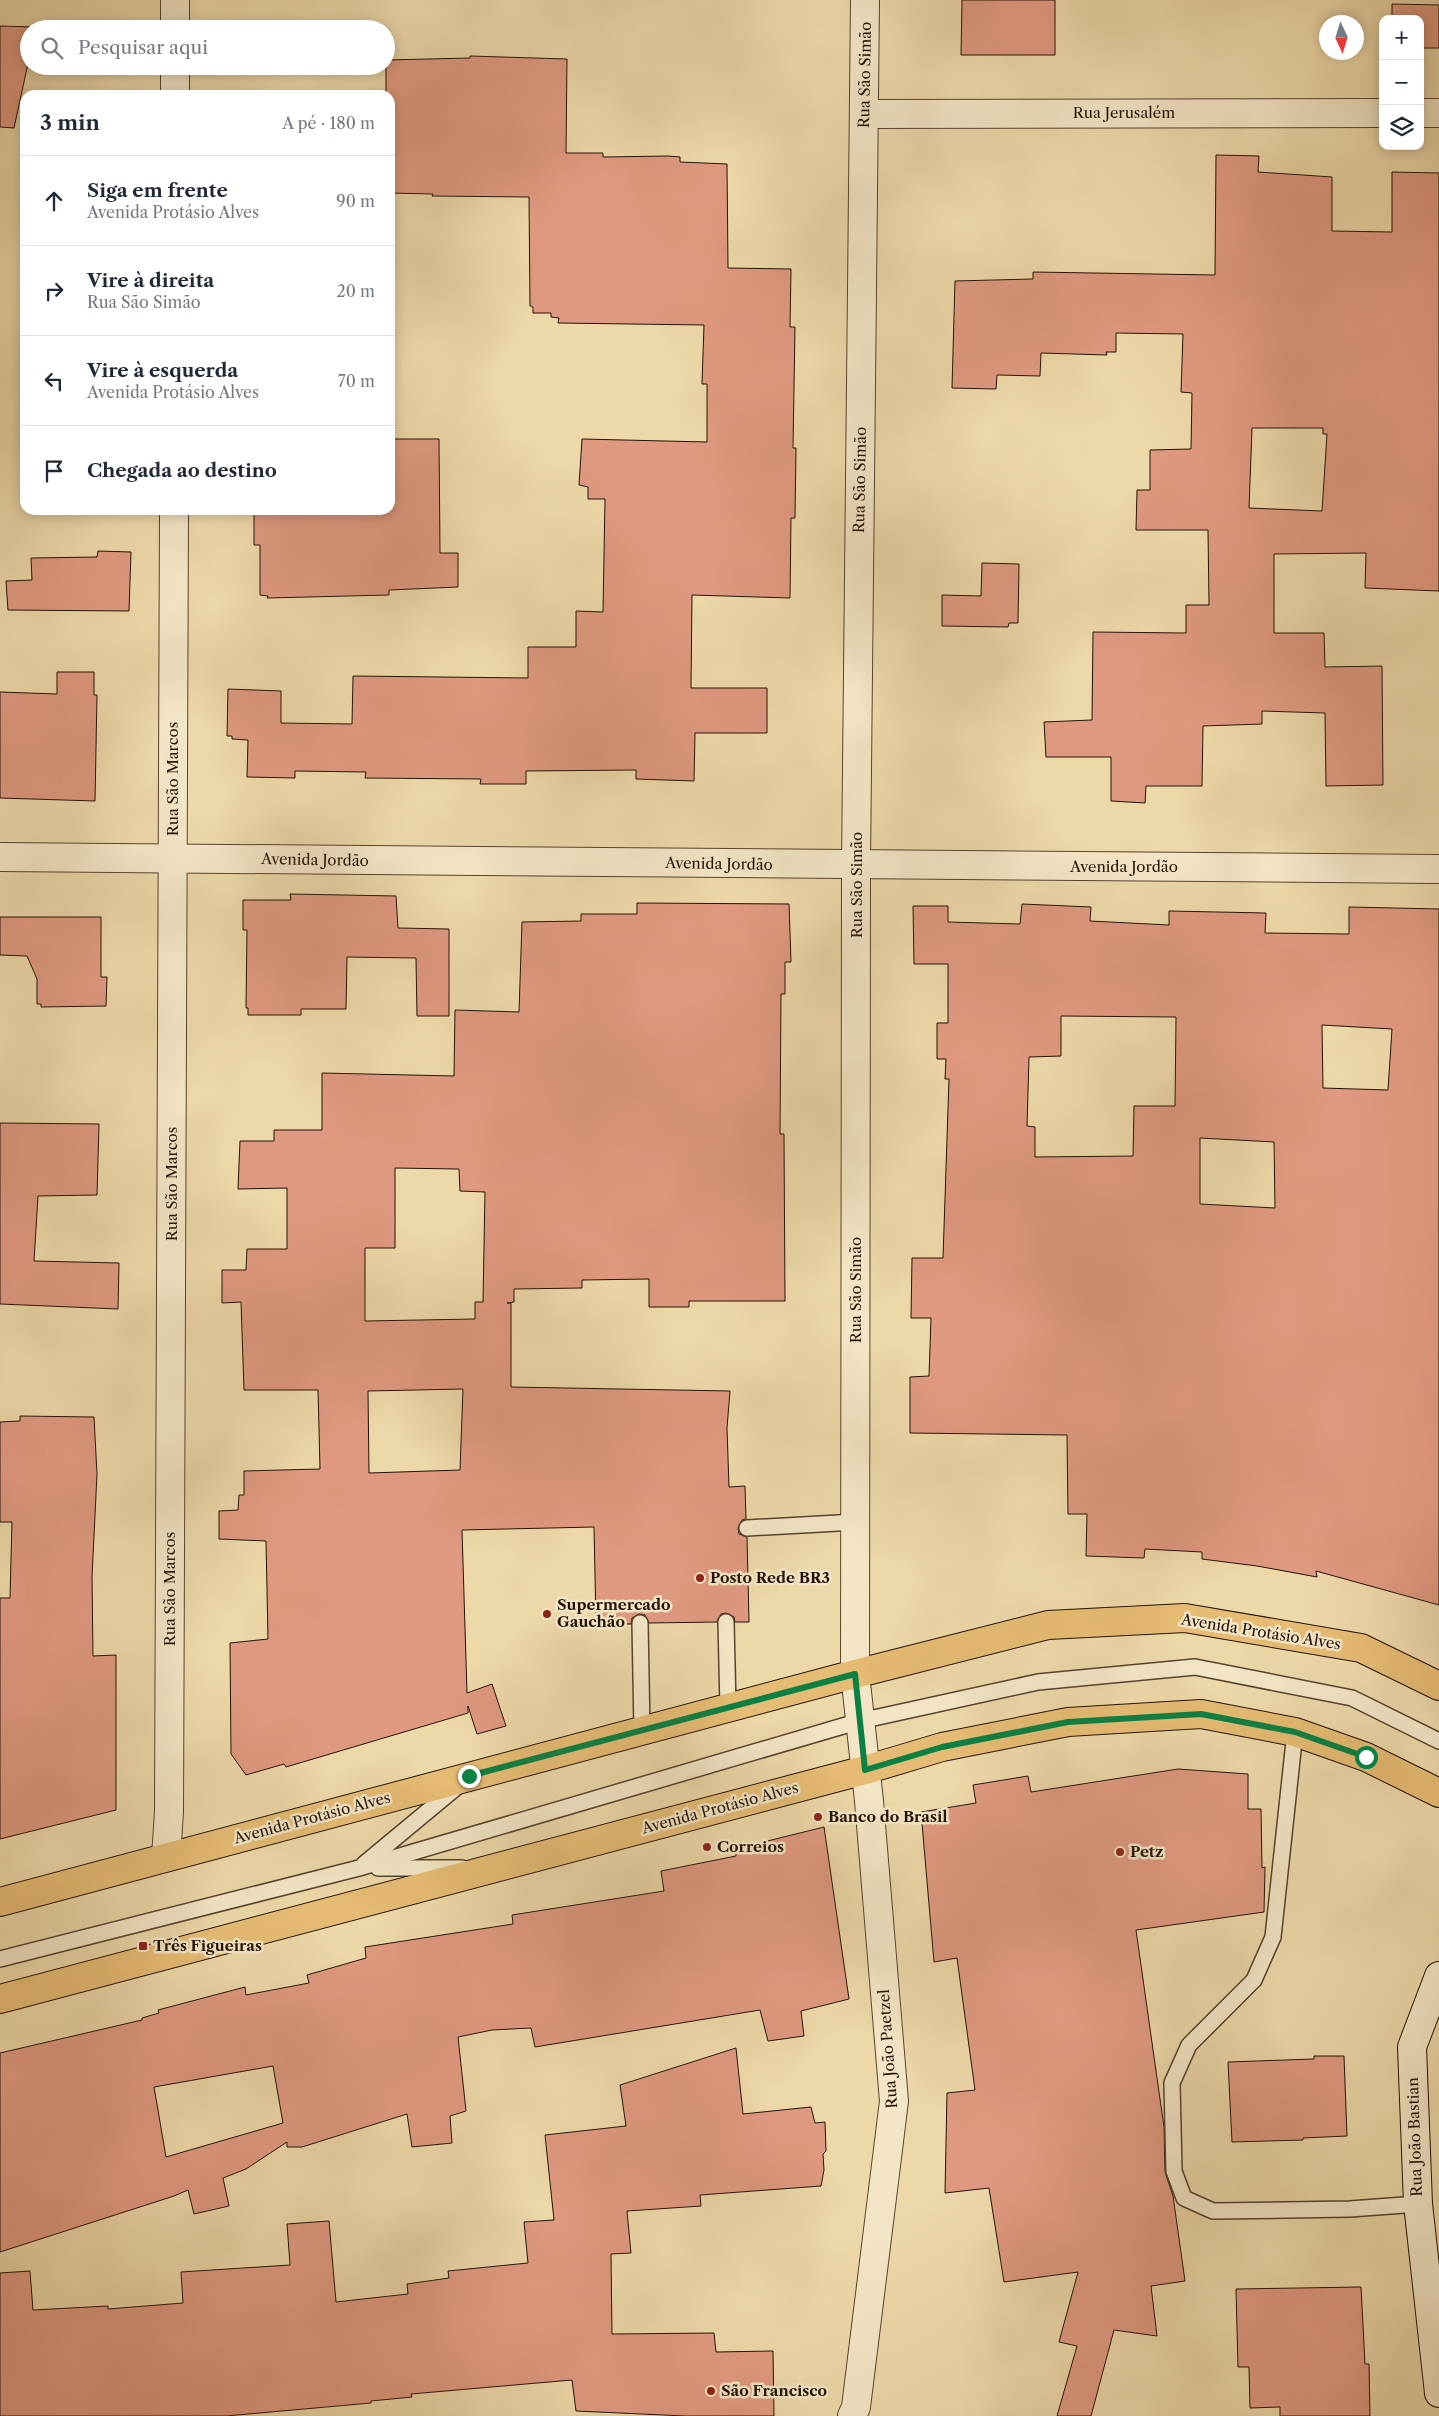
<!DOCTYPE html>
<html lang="pt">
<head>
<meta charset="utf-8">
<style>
	:root { --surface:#fff; --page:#f6f6f7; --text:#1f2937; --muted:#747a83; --line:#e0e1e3 }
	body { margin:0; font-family:"Libre Caslon Text",serif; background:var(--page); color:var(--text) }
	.controls { position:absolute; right:15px; top:15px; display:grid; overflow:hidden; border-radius:10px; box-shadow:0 2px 12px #0003 }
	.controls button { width:45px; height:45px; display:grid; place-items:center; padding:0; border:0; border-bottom:1px solid var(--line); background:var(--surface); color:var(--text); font:25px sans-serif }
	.compass { position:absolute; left:1319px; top:15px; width:45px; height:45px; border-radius:50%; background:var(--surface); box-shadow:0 2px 12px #0003; rotate:176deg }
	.stop { position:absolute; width:15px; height:15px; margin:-11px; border:4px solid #0b8043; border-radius:50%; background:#fff }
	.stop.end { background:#0b8043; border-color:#fff; box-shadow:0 1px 5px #0008 }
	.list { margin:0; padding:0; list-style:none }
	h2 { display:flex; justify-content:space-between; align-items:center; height:65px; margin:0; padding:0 20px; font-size:21px }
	h2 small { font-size:16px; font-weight:400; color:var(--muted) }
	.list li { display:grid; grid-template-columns:32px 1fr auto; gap:15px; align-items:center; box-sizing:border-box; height:90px; padding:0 20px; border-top:1px solid var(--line) }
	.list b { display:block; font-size:19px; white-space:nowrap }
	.list p { margin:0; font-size:16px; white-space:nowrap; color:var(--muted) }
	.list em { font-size:16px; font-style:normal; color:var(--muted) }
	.icon { flex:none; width:28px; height:28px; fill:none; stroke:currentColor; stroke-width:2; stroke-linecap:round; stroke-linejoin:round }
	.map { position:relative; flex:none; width:1439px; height:2416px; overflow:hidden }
	.search { position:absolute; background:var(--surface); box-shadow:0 2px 12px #0003; left:20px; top:20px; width:375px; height:55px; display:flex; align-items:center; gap:12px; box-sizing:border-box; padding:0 18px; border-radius:28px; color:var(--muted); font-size:19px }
	.panel { position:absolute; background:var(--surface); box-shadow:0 2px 12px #0003; left:20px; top:90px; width:375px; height:425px; border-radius:15px }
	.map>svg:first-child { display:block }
</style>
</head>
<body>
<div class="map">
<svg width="1439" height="2416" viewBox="0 0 1439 2416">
	<rect width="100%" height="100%" fill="#edd8a8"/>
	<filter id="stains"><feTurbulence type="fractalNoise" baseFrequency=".004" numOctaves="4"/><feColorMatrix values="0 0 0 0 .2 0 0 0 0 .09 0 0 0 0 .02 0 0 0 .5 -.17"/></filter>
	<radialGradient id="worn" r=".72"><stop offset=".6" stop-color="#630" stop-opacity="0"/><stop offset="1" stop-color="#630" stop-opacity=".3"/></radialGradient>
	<g fill="#df9980" stroke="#231306" fill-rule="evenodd">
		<polygon points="962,0 1055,0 1055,55 961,55"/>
		<polygon points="1392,4 1439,5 1439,48 1420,48 1420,19 1392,19"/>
		<polygon points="0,26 36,27 29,29 29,59 14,128 0,127"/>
		<polygon points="470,56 567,59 566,153 603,153 603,157 668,156 680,157 680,162 727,164 728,268 791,269 790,327 795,327 793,448 796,448 795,518 791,518 790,598 692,595 691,688 767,688 767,733 695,733 694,781 636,779 636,770 526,771 526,784 480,784 481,779 365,778 366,772 295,771 295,778 247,777 248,740 232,739 232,736 227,736 228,689 281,691 281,723 352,724 353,676 528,678 528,647 576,647 576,611 603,612 605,499 588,499 588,487 579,485 582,439 707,442 707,384 702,384 704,325 558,323 559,318 551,317 551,313 533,313 533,307 530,306 529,197 432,196 433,194 390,193 390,95 386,95 386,60 470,58"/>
		<path d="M1216,155L1259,156L1258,172L1332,177V231L1392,232V172L1439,173V591L1365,588L1366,553L1274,554V633H1324L1325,667L1382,666L1383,785L1326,786L1325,713L1262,711V724L1203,726L1202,786H1146L1145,803L1111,801V757H1046L1044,722L1092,720L1093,632L1186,633V605H1209L1208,530H1136L1137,490H1150V450L1191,449L1192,393L1181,392L1183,334L1116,333V352H1106L1107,355L1041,353L1040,376L997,375L996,389L952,388L955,281L1033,279V272L1215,275ZM1252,428H1323V434H1327L1322,511L1249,508Z"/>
		<polygon points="390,439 439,439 440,553 458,553 458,587 389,590 389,595 267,598 268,596 260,595 260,545 254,545 254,510 390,510"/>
		<polygon points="98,551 131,552 129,611 8,610 6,581 32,580 31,558 97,557"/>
		<polygon points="982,563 1019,564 1018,623 1009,623 1008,627 942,626 942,595 981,596"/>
		<polygon points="57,672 94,672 94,695 97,695 95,801 0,798 0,692 57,694"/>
		<polygon points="290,894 396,896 398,928 449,929 449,1016 417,1016 416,958 347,957 346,1009 301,1009 301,1015 248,1015 248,1008 246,1008 247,930 243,930 243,900 291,900"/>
		<path d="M637,903L789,904L791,962H785V994H781L780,1134H784L785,1301H689V1307H649V1279L582,1280V1288L514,1289V1302L507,1303H511V1387L730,1391L727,1428L729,1487L745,1486L746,1519L742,1520L738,1528L739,1534L747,1537L749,1622H735L734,1617L726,1613L721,1614L717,1622L649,1623L645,1615L639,1614L632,1618L631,1624H596L594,1527L462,1530L467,1693L492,1684L506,1726L477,1734L468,1706V1713L286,1767L284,1764L246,1775L231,1754L230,1643L268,1639L266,1541L219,1539V1511L238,1510L239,1495H244V1471L320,1469L318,1390H244L241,1302L222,1303V1270H246L247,1249H287V1188L238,1189L240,1141H274V1130H322V1073L454,1076L455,1010L519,1012L522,922L581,921V914H637ZM395,1168L459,1169L460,1191L485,1192L483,1302H475V1319L365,1321V1248H395ZM463,1389L460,1470L369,1473L368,1391Z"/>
		<path d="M1022,904L1091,907L1090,921L1169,925V911L1266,913L1265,933L1349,934V907L1439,909V1605L1316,1571L1317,1577L1257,1566L1202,1559V1552L1145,1549L1144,1558L1086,1556L1087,1514H1068L1067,1435L910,1433V1377L929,1376L931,1318H911L912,1258H943L949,1079H945L946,1059H937V1023H948V964H914L913,906H948V922L1020,924ZM1061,1016L1176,1017L1175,1106H1134L1133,1156L1035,1157V1127L1027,1126L1029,1057L1061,1056ZM1322,1025L1392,1029L1388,1090L1323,1088ZM1200,1138L1274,1142L1275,1208L1200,1204Z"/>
		<polygon points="0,917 101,917 101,977 107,977 106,1006 41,1007 41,1004 37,1004 37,979 27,956 0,955"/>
		<polygon points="0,1123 99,1124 97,1195 38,1196 34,1261 119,1263 118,1309 0,1304"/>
		<polygon points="20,1416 94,1417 97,1474 92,1577 93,1656 116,1655 116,1810 0,1839 0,1598 10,1598 12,1522 0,1522 0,1422 20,1421"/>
		<polygon points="1178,1769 1248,1774 1248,1809 1261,1809 1262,1868 1265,1867 1264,1912 1136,1930 1164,2127 1165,2172 1173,2196 1185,2281 1151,2286 1157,2336 1114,2330 1091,2416 1057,2416 1077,2346 1059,2342 1078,2272 1004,2282 989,2188 945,2193 947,2093 975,2090 957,1958 934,1962 921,1812 976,1803 973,1785 1028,1776 1031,1792"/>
		<path d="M824,1827L849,1999L801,2011L804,2036L768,2041L760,2010L535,2047L531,2028L492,2030L458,2037L466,2111L450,2116L452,2143L412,2147L407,2114L302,2147H287V2142L246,2169L223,2178L229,2206L194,2214L188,2190L174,2196L0,2252V2053L142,2020V2018L159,2013L158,2010L245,1987L246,1995L309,1983L307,1975L366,1958L365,1947L513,1924L512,1915L664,1891L661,1871L736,1856L735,1849ZM273,2066L283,2123L166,2157L154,2087Z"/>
		<polygon points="736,2048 743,2114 811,2107 815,2123 825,2122 826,2151 823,2154 824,2170 821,2186 700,2195 701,2206 627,2211 631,2253 611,2254 612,2334 714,2333 716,2352 773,2351 774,2416 685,2416 576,2411 572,2380 411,2394 412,2397 371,2401 371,2403 226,2416 0,2416 0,2273 30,2271 33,2310 108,2306 108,2309 183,2303 181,2272 290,2265 287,2224 329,2221 336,2302 408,2294 407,2284 449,2278 448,2271 528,2263 524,2222 554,2220 545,2135 626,2126 620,2085"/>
		<polygon points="1314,2056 1344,2056 1347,2136 1303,2138 1303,2140 1232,2142 1228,2062 1314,2059"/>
		<polygon points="1361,2287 1365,2364 1369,2364 1370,2416 1280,2416 1280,2407 1250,2408 1249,2367 1238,2367 1236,2289"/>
	</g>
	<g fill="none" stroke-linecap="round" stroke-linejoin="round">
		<g stroke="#56442e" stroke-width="18">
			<g id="service">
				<polyline points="747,1528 856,1522"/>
				<polyline points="726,1622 728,1708"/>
				<polyline points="640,1623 642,1731"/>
				<polyline points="1295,1732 1273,1937 1254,1980 1189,2045 1172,2083 1174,2171 1184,2198 1213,2211 1350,2209 1418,2204"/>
				<polyline points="364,1864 458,1786"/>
				<polyline points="378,1868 462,1868"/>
				<polyline points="0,1959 359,1868 860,1721 1038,1682 1195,1667 1352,1698 1439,1741"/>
			</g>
		</g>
		<g stroke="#56442e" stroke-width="30">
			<g id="minor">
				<polyline points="175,29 175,0"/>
				<polyline points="175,95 175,66"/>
				<polyline points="0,857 1439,869"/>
				<polyline points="166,1857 169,1812 174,510"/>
			</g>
		</g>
		<g stroke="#56442e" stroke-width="30">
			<g id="tertiary">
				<polyline points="1420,113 1439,113"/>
				<polyline points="864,114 1383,113"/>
				<polyline points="852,2416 856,2407 894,2101 869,1801 855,1674 856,865 865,0"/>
			</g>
		</g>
		<g stroke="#231306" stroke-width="30">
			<polyline id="secondary" points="1439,1976 1412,2047 1418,2204 1439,2393"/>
		</g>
		<g stroke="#231306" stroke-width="30">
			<g id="primary">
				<polyline points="0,1902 855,1674 1048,1625 1185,1618 1361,1648 1439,1686"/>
				<polyline points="0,1999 865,1770 942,1747 1068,1722 1201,1714 1295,1732 1366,1757 1439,1793"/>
			</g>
		</g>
		<use href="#service" stroke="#f3e6c6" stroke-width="15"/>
		<use href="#minor" stroke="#f3e6c6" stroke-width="28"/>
		<use href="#tertiary" stroke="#f3e6c6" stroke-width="28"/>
		<use href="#secondary" stroke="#f3e6c6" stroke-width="28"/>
		<use href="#primary" stroke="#e6bc74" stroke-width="28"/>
	</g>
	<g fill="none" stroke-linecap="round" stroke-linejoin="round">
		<polyline stroke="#0b8043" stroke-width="6" points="469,1776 855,1674 865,1770 942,1747 1068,1722 1201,1714 1295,1732 1366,1757"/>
	</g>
	<g fill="#8f2418" stroke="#f3e6c6" stroke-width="2">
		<circle cx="700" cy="1578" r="5"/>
		<circle cx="547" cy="1614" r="5"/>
		<circle cx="818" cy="1817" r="5"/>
		<circle cx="707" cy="1847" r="5"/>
		<circle cx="1120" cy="1852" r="5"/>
		<rect x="138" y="1941" width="10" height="10" rx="2.5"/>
		<circle cx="711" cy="2391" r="5"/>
	</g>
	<g text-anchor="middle" stroke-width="5" stroke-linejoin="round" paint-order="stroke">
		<g font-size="15" fill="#231306" stroke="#f3e6c6">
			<text transform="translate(865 75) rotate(-89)" y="5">Rua São Simão</text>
			<text x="1124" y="118">Rua Jerusalém</text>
			<text transform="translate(860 480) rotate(-89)" y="5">Rua São Simão</text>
			<text transform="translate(173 779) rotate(-90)" y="5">Rua São Marcos</text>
			<text transform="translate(315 860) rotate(1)" y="5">Avenida Jordão</text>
			<text transform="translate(719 864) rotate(1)" y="5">Avenida Jordão</text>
			<text x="1124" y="872">Avenida Jordão</text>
			<text transform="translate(857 885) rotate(-90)" y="5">Rua São Simão</text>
			<text transform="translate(172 1184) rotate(-90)" y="5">Rua São Marcos</text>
			<text transform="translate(856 1290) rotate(-90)" y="5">Rua São Simão</text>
			<text transform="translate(170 1589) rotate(-90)" y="5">Rua São Marcos</text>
			<text transform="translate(1261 1632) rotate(9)" y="5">Avenida Protásio Alves</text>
			<text transform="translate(720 1808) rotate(-15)" y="5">Avenida Protásio Alves</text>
			<text transform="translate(312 1818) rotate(-15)" y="5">Avenida Protásio Alves</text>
			<text transform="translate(888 2049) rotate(-94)" y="5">Rua João Paetzel</text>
			<text transform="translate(1415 2137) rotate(-92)" y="5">Rua João Bastian</text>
		</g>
		<g font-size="15" font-weight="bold" fill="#231306" stroke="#f3e6c6" text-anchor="start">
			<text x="710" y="1583">Posto Rede BR3</text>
			<text x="557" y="1610">Supermercado<tspan x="557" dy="17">Gauchão</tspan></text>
			<text x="828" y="1822">Banco do Brasil</text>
			<text x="717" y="1852">Correios</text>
			<text x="1130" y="1857">Petz</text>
			<text x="153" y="1951">Três Figueiras</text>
			<text x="721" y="2396">São Francisco</text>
		</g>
	</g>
	<rect width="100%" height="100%" filter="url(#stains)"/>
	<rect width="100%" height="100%" fill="url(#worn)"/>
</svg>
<div class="controls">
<button>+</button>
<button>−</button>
<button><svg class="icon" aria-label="layers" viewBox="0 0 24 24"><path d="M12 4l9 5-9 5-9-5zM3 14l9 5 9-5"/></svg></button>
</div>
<svg class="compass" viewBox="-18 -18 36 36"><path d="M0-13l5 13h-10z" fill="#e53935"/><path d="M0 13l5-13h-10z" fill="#747a83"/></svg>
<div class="stop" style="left:1366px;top:1757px"></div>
<div class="stop end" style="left:469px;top:1776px"></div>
<div class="search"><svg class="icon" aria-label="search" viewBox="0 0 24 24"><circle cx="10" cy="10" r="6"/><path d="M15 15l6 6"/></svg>Pesquisar aqui</div>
<section class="panel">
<h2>3 min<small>A pé · 180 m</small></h2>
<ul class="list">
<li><svg class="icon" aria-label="ahead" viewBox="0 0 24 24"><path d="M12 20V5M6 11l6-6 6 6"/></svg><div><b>Siga em frente</b><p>Avenida Protásio Alves</p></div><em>90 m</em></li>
<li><svg class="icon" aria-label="right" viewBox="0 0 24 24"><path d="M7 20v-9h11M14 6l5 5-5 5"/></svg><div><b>Vire à direita</b><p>Rua São Simão</p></div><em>20 m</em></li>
<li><svg class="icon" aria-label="left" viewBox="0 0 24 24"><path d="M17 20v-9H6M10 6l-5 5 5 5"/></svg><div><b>Vire à esquerda</b><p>Avenida Protásio Alves</p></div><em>70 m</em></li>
<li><svg class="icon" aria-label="arrive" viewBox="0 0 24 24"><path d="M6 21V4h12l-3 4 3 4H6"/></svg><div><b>Chegada ao destino</b></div></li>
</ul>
</section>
</div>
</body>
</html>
